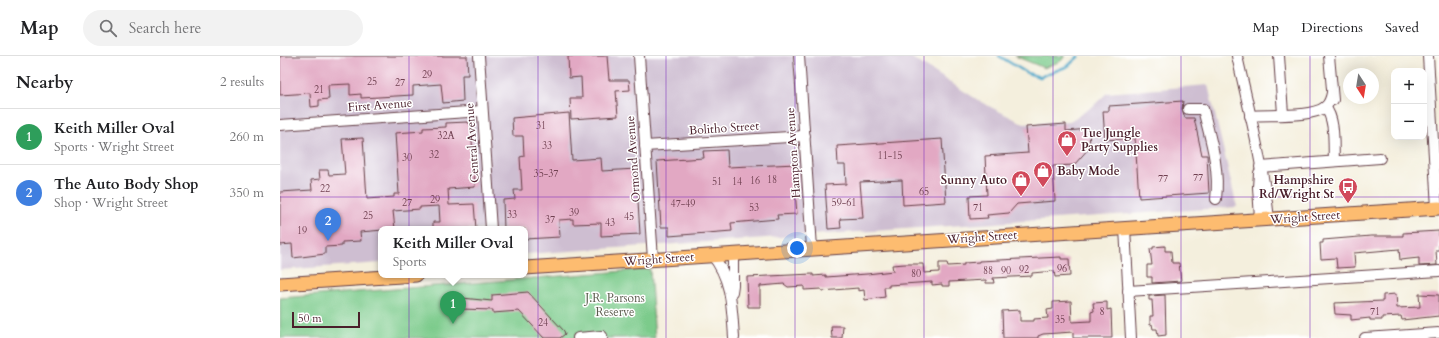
<!DOCTYPE html>
<html lang="en">
<head>
<meta charset="utf-8">
<style>
	:root { --surface:#fff; --page:#f2f2f2; --text:#202124; --muted:#757577; --line:#e0e0e0; --accent:#ea580c }
	body { margin:0; font-family:Cardo,serif; background:var(--page); color:var(--text) }
	.controls { position:absolute; right:12px; top:12px; display:grid; overflow:hidden; border-radius:8px; box-shadow:0 4px 16px #0002 }
	.controls button { width:36px; height:36px; display:grid; place-items:center; padding:0; border:0; border-bottom:1px solid var(--line); background:var(--surface); color:var(--text); font:20px sans-serif }
	.compass { position:absolute; left:1063px; top:12px; width:36px; height:36px; border-radius:50%; background:var(--surface); box-shadow:0 4px 16px #0002; rotate:168deg }
	.scale { position:absolute; left:12px; bottom:10px; width:68px; box-sizing:border-box; padding-left:4px; border:2px solid #4a1f2b; border-top:0; font-size:11px; line-height:14px; white-space:nowrap; color:#4a1f2b; -webkit-text-stroke:3px #fff; paint-order:stroke }
	.you { position:absolute; left:517px; top:192px; width:14px; height:14px; margin:-10px; border:3px solid #fff; border-radius:50%; background:#1a73e8; box-shadow:0 0 0 6px #1a73e833 }
	.badge { display:grid; place-items:center; width:26px; height:26px; border-radius:50%; background:var(--accent); color:#fff; font-size:13px; font-weight:700 }
	.pin { position:absolute; translate:-50% -33px; filter:drop-shadow(0 1px 2px #0008) }
	.pin::after { content:''; position:absolute; top:21px; width:14px; height:12px; background:inherit; clip-path:polygon(0 0,100% 0,50% 100%) }
	.popup { position:absolute; left:98px; top:170px; width:150px; height:52px; box-sizing:border-box; display:grid; place-content:center; border-radius:8px; background:var(--surface); filter:drop-shadow(0 1px 3px #0005); font-size:13px; white-space:nowrap; color:var(--muted) }
	.popup b { font-size:15px; color:var(--text) }
	.popup::after { content:''; position:absolute; left:50%; top:100%; margin-left:-8px; border:8px solid transparent; border-top-color:var(--surface) }
	.list { margin:0; padding:0; list-style:none }
	h2 { display:flex; justify-content:space-between; align-items:center; height:52px; margin:0; padding:0 16px; font-size:17px }
	h2 small { font-size:13px; font-weight:400; color:var(--muted) }
	.list li { display:grid; grid-template-columns:26px 1fr auto; gap:12px; align-items:center; box-sizing:border-box; height:56px; padding:0 16px; border-top:1px solid var(--line) }
	.list b { display:block; font-size:15px; white-space:nowrap }
	.list p { margin:0; font-size:13px; white-space:nowrap; color:var(--muted) }
	.list em { font-size:13px; font-style:normal; color:var(--muted) }
	.icon { flex:none; width:22px; height:22px; fill:none; stroke:currentColor; stroke-width:2; stroke-linecap:round; stroke-linejoin:round }
	.map { position:relative; flex:none; width:1159px; height:282px; overflow:hidden }
	header { display:flex; align-items:center; gap:24px; box-sizing:border-box; height:56px; padding:0 20px; background:var(--surface); border-bottom:1px solid var(--line) }
	header strong { font-size:19px }
	nav { display:flex; gap:22px; margin-inline-start:auto; font-size:14px }
	.search { width:280px; height:36px; background:var(--page); display:flex; align-items:center; gap:10px; box-sizing:border-box; padding:0 14px; border-radius:22px; color:var(--muted); font-size:15px }
	main { display:flex }
	aside { flex:1; background:var(--surface) }
	.map>svg:first-child { display:block }
</style>
</head>
<body>
<header>
<strong>Map</strong>
<div class="search"><svg class="icon" aria-label="search" viewBox="0 0 24 24"><circle cx="10" cy="10" r="6"/><path d="M15 15l6 6"/></svg>Search here</div>
<nav><a>Map</a><a>Directions</a><a>Saved</a></nav>
</header>
<main>
<aside>
<h2>Nearby<small>2 results</small></h2>
<ul class="list">
<li><span class="badge" style="background:#2e9e5b">1</span><div><b>Keith Miller Oval</b><p>Sports · Wright Street</p></div><em>260 m</em></li>
<li><span class="badge" style="background:#3f7fe0">2</span><div><b>The Auto Body Shop</b><p>Shop · Wright Street</p></div><em>350 m</em></li>
</ul>
</aside>
<div class="map">
<svg width="1159" height="282" viewBox="0 0 1159 282">
	<rect width="100%" height="100%" fill="#fff"/>
	<filter id="ink" filterUnits="userSpaceOnUse"><feTurbulence type="fractalNoise" baseFrequency=".025" numOctaves="2"/><feDisplacementMap in="SourceGraphic" scale="8" xChannelSelector="R" yChannelSelector="G"/><feConvolveMatrix kernelMatrix="1 2 1 2 8 2 1 2 1" color-interpolation-filters="sRGB"/></filter>
	<filter id="wash" filterUnits="userSpaceOnUse"><feTurbulence type="fractalNoise" baseFrequency=".012" numOctaves="4" result="noise"/><feDisplacementMap in="SourceGraphic" scale="16" xChannelSelector="R" yChannelSelector="G"/><feGaussianBlur stdDeviation="0.9" result="paint"/><feColorMatrix in="noise" values="0 0 0 0 0 0 0 0 0 0 0 0 0 0 0 0 0 1.4 0 .05"/><feComposite in="paint" operator="in"/></filter>
	<g filter="url(#wash)">
		<rect width="100%" height="100%" fill="#f4efdd"/>
		<polygon fill="#cebed1" points="0,0 629,0 701,46 744,68 790,65 812,51 827,37 928,29 957,151 245,198 245,173 101,173 101,207 0,214"/>
		<g fill="#7bcb8b" stroke="#62755b">
			<polygon points="735,0 785,0 781,5 764,12"/>
			<polygon points="370,213 375,282 0,282 0,242"/>
		</g>
		<g fill="none" stroke-linecap="round" stroke-linejoin="round">
			<polyline stroke="#4ca7ca" stroke-width="2.5" points="719,0 747,17 760,21 788,10 799,0"/>
		</g>
		<g id="blocks">
			<g fill="#e2a8c3">
				<polygon points="0,0 187,0 188,19 182,19 183,45 163,47 161,28 133,30 133,39 81,42 81,38 70,39 70,28 48,29 49,43 39,44 39,50 31,51 30,37 0,39"/>
				<polygon points="288,0 327,0 329,24 349,24 350,34 336,35 338,60 291,63 290,42 302,42 301,21 289,22"/>
				<polygon points="903,45 902,53 905,62 914,62 922,99 927,99 929,137 859,142 855,82 825,84 823,55 829,55 829,50"/>
				<polygon points="289,57 292,104 321,102 322,115 356,113 360,178 321,180 321,167 293,168 293,163 279,164 280,181 245,183 245,173 224,173 223,144 235,143 234,134 242,134 240,101 244,100 243,80 233,80 232,62"/>
				<polygon points="187,66 191,69 195,131 168,133 169,149 194,148 196,173 153,173 153,166 160,166 159,150 140,151 140,153 113,155 115,173 80,176 81,185 62,186 62,190 45,191 45,198 13,202 12,188 0,189 0,136 32,134 31,124 40,123 39,114 48,114 49,119 65,118 62,83 83,82 87,143 114,141 114,138 119,138 115,77 143,75 143,72 166,71 166,67"/>
				<polygon points="786,68 786,75 809,73 810,91 794,109 773,110 775,145 737,148 729,157 707,159 708,162 690,163 689,140 707,139 705,100 748,97 746,71"/>
				<polygon points="662,83 666,146 623,149 622,124 580,126 583,162 560,163 561,172 548,173 545,129 566,128 565,109 558,109 557,90"/>
				<polygon points="447,94 448,111 517,108 519,135 515,135 517,158 497,159 498,163 451,167 452,175 389,180 389,171 381,171 377,105 424,102 423,95"/>
				<polygon points="1159,175 1159,194 1156,194 1157,209 1139,210 1139,202 1120,204 1119,193 1074,197 1075,211 1057,212 1056,202 1041,203 1040,187 1043,187 1043,184 1091,180 1123,180 1123,177"/>
				<polygon points="885,190 885,195 891,195 892,207 899,207 901,225 872,227 872,221 867,221 867,209 872,209 870,193 873,193 873,191"/>
				<polygon points="781,201 781,203 789,203 790,220 775,221 774,215 752,217 752,220 713,222 714,227 706,227 706,224 669,226 669,230 662,230 662,228 652,229 652,226 609,229 609,231 604,231 605,241 585,244 584,234 578,235 578,232 542,235 541,233 524,234 524,230 508,231 504,228 480,230 480,251 468,251 467,221 533,218 533,220 546,219 546,221 587,218 613,215 612,209 625,208 643,208 644,217 659,216 659,207 667,207 668,210 684,209 684,207 699,206 699,205"/>
				<polygon points="248,236 284,275 285,278 280,282 264,282 239,255 213,257 213,254 181,253 182,242 212,245 212,239"/>
				<polygon points="1116,238 1117,252 1140,251 1139,238 1159,239 1159,260 1122,264 1121,260 1102,261 1102,264 1090,264 1090,262 1071,264 1071,259 1055,258 1054,247 1103,245 1103,239"/>
				<polygon points="885,239 886,279 878,280 877,273 873,273 872,268 870,269 870,260 873,260 872,244 869,244 869,240"/>
				<polygon points="791,245 792,266 811,265 811,256 814,255 813,247 827,246 827,254 831,253 832,282 793,282 793,276 763,278 758,280 758,282 723,282 722,255 740,254 740,265 754,265 754,263 768,262 767,254 773,253 773,246"/>
				<polygon points="551,270 563,270 562,282 552,282"/>
			</g>
		</g>
	</g>
	<g filter="url(#ink)">
		<use href="#blocks" fill-opacity="0" stroke="#643e46" stroke-width="1"/>
		<g fill="none" stroke-linecap="round" stroke-linejoin="round">
			<g stroke="#643e46" stroke-width="12">
				<g id="minor">
					<polyline points="199,0 211,173"/>
					<polyline points="359,0 373,203"/>
					<polyline points="519,0 532,192"/>
					<path d="M957,0C969,54 983,108 989,163"/>
					<polyline points="999,0 1003,58"/>
					<polyline points="1049,0 1053,44"/>
					<polyline points="1148,0 1157,152"/>
					<path d="M1045,51C1056,64 1053,89 1054,105"/>
					<path d="M908,53H923C930,82 940,112 936,143"/>
					<path d="M970,60C988,58 1031,62 1045,51C1049,48 1051,42 1052,37"/>
					<polyline points="0,69 202,55"/>
					<polyline points="365,90 525,80"/>
					<polyline points="980,111 1100,102"/>
					<polyline points="979,117 978,131 980,163"/>
					<polyline points="845,172 851,282"/>
					<path d="M432,199C452,223 452,252 454,282"/>
					<polyline points="848,235 1159,215"/>
					<polyline points="452,236 453,229 453,198"/>
					<polyline points="298,282 322,280 322,282"/>
					<polyline points="1085,282 1159,277"/>
				</g>
			</g>
			<g stroke="#643e46" stroke-width="15">
				<g id="major">
					<polyline points="245,212 1159,152"/>
					<polyline points="0,228 136,219"/>
				</g>
			</g>
			<use href="#minor" stroke="#fff" stroke-width="10"/>
			<use href="#major" stroke="#fdbc70" stroke-width="13"/>
		</g>
	</g>
	<path fill="none" stroke="#7b2cbf" stroke-width="1" stroke-opacity="0.55" d="M129,0V282M258,0V282M386,0V282M515,0V282M644,0V282M773,0V282M901,0V282M1030,0V282M0,141H1159"/>
	<defs>
		<g id="shop-pin" transform="scale(1)"><path d="M0 17L-7.5 6A9.5 9.5 0 1 1 7.5 6Z" fill="#d1495b" stroke="#fff"/><path d="M-5-2.5h2.3a2.7 3.5 0 0 1 5.4 0H5L5.5 6h-11ZM-1.5-2.5h3a1.5 2.3 0 0 0-3 0Z" fill="#fff"/></g>
		<g id="bus-pin" transform="scale(1)"><path d="M0 17L-7.5 6A9.5 9.5 0 1 1 7.5 6Z" fill="#d1495b" stroke="#fff"/><path d="M-5-6H5V4H4V6H2V4H-2V6H-4V4H-5ZM-3.5-4V0h7V-4ZM-3.5 1.2v1.5H-2V1.2ZM2 1.2v1.5H3.5V1.2Z" fill="#fff"/></g>
	</defs>
	<g fill-rule="evenodd">
		<use href="#shop-pin" x="787" y="84"/>
		<use href="#shop-pin" x="763" y="115"/>
		<use href="#shop-pin" x="741" y="124"/>
		<use href="#bus-pin" x="1068" y="131"/>
	</g>
	<g text-anchor="middle" stroke-width="3" stroke-linejoin="round" paint-order="stroke">
		<g font-size="10" fill="#704151">
			<text x="147" y="22">29</text>
			<text x="92" y="29">25</text>
			<text x="120" y="30">27</text>
			<text x="39" y="37">21</text>
			<text x="261" y="73">31</text>
			<text x="166" y="83">32A</text>
			<text x="267" y="93">33</text>
			<text x="154" y="102">32</text>
			<text x="610" y="103">11-15</text>
			<text x="127" y="105">30</text>
			<text x="266" y="121">35-37</text>
			<text x="918" y="125">77</text>
			<text x="883" y="126">77</text>
			<text x="492" y="127">18</text>
			<text x="475" y="128">16</text>
			<text x="437" y="129">51</text>
			<text x="457" y="129">14</text>
			<text x="45" y="136">22</text>
			<text x="644" y="139">65</text>
			<text x="155" y="147">29</text>
			<text x="127" y="150">27</text>
			<text x="564" y="150">59-61</text>
			<text x="403" y="151">47-49</text>
			<text x="474" y="155">53</text>
			<text x="698" y="155">71</text>
			<text x="294" y="160">39</text>
			<text x="232" y="162">33</text>
			<text x="88" y="163">25</text>
			<text x="349" y="164">45</text>
			<text x="270" y="167">37</text>
			<text x="330" y="170">43</text>
			<text x="22" y="178">19</text>
			<text x="782" y="216">96</text>
			<text x="744" y="217">92</text>
			<text x="708" y="218">88</text>
			<text x="726" y="218">90</text>
			<text x="636" y="221">80</text>
			<text x="822" y="259">8</text>
			<text x="1095" y="259">71</text>
			<text x="780" y="267">35</text>
			<text x="263" y="270">24</text>
		</g>
		<g font-size="12" fill="#4a1f2b" stroke="#fff">
			<text transform="translate(100 49) rotate(-4)" y="4">First Avenue</text>
			<text transform="translate(444 72) rotate(-4)" y="4">Bolitho Street</text>
			<text transform="translate(192 87) rotate(-94)" y="4">Central Avenue</text>
			<text transform="translate(513 97) rotate(-94)" y="4">Hampton Avenue</text>
			<text transform="translate(353 103) rotate(-94)" y="4">Ormond Avenue</text>
			<text transform="translate(1025 161) rotate(-4)" y="4">Wright Street</text>
			<text transform="translate(702 181) rotate(-4)" y="4">Wright Street</text>
			<text transform="translate(379 203) rotate(-4)" y="4">Wright Street</text>
		</g>
		<g font-size="12" font-weight="bold" fill="#4a1f2b" stroke="#fff" text-anchor="start">
			<text x="801" y="81">Tue Jungle<tspan x="801" dy="14">Party Supplies</tspan></text>
			<text x="777" y="119">Baby Mode</text>
			<text x="727" y="128" text-anchor="end">Sunny Auto</text>
			<text x="1054" y="128" text-anchor="end">Hampshire<tspan x="1054" dy="14">Rd/Wright St</tspan></text>
		</g>
		<g font-size="12" fill="#5b5b4d" stroke="#fff">
			<text x="335" y="246">J.R. Parsons<tspan x="335" dy="14">Reserve</tspan></text>
		</g>
	</g>
</svg>
<div class="controls">
<button>+</button>
<button>−</button>
</div>
<svg class="compass" viewBox="-18 -18 36 36"><path d="M0-13l5 13h-10z" fill="#e53935"/><path d="M0 13l5-13h-10z" fill="#757577"/></svg>
<div class="scale">50 m</div>
<div class="you"></div>
<div class="pin badge" style="left:173px;top:268px;background:#2e9e5b">1</div>
<div class="popup"><b>Keith Miller Oval</b>Sports</div>
<div class="pin badge" style="left:48px;top:185px;background:#3f7fe0">2</div>
</div>
</main>
</body>
</html>
